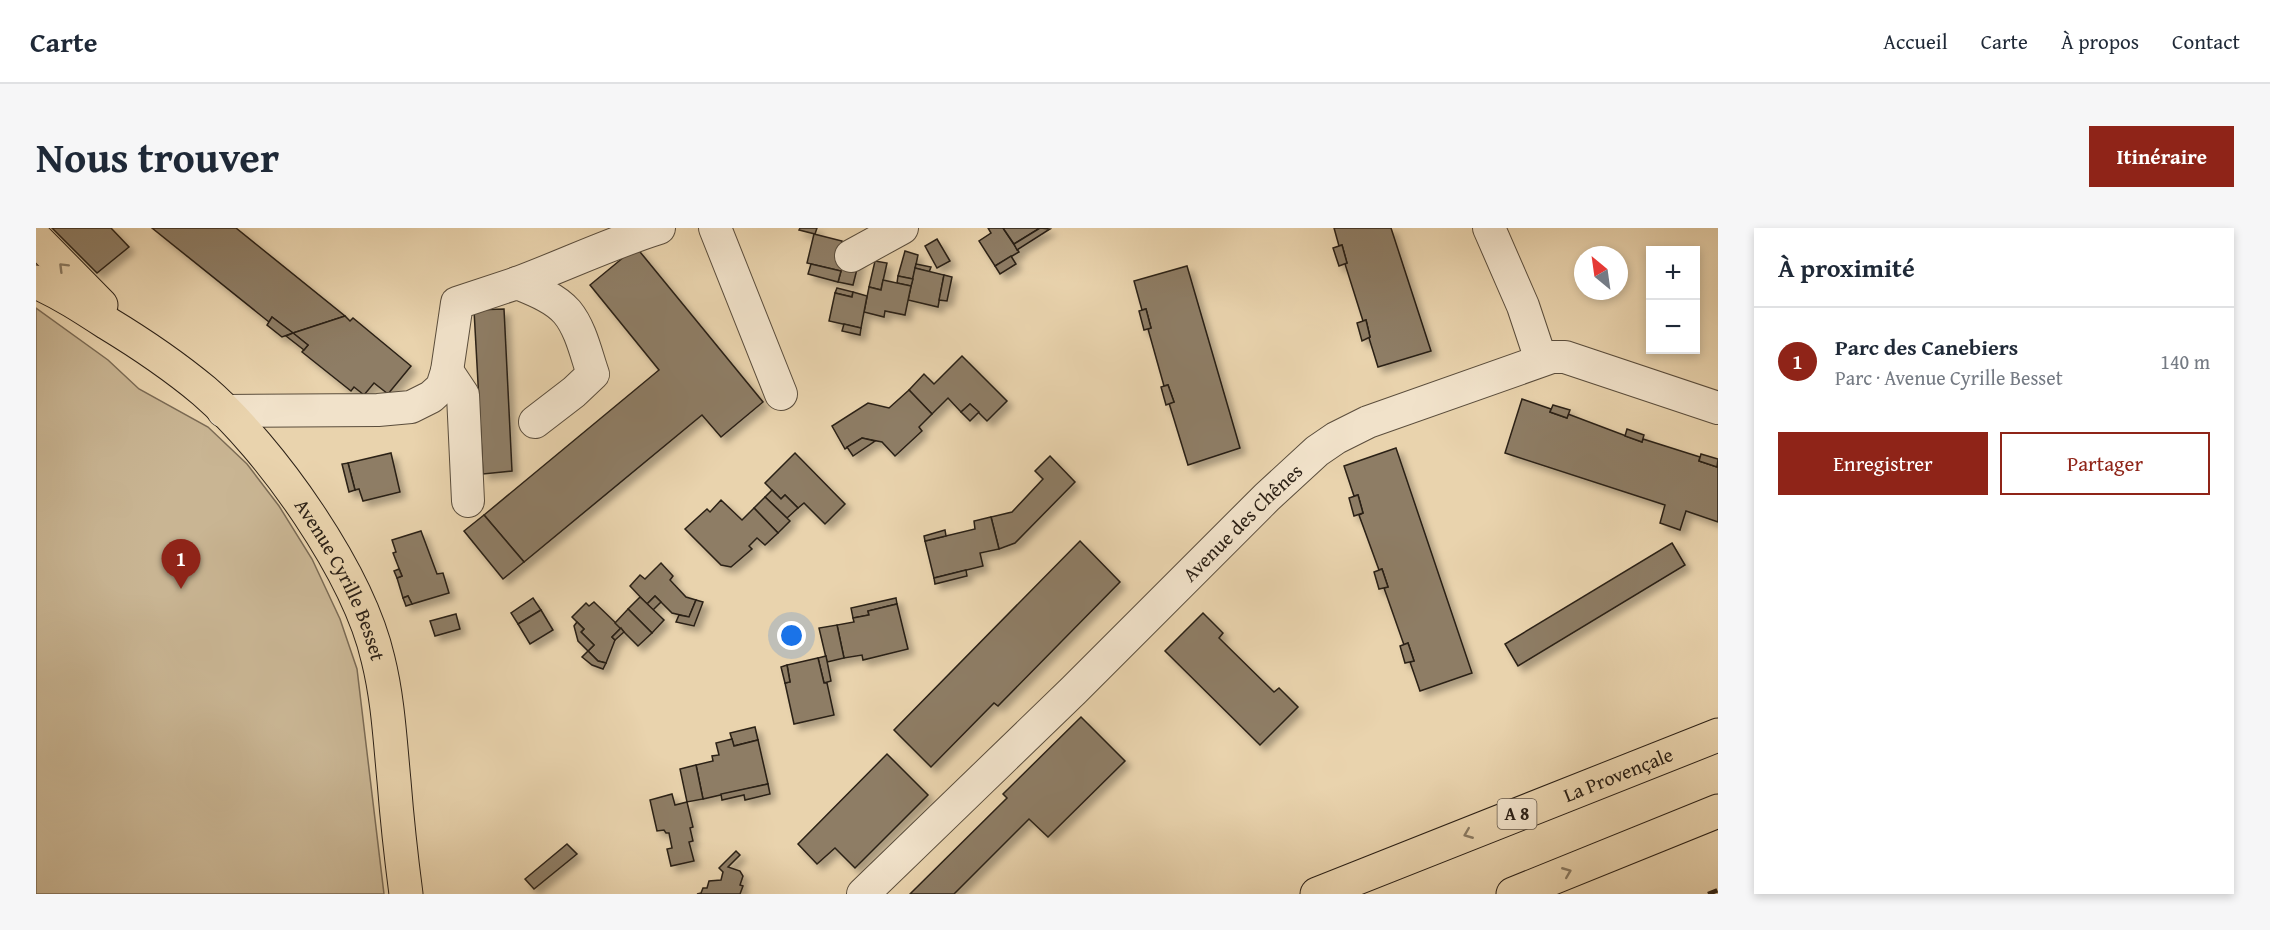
<!DOCTYPE html>
<html lang="fr">
<head>
<meta charset="utf-8">
<style>
	:root { --surface:#fff; --page:#f6f6f7; --text:#1f2937; --muted:#747a83; --line:#e0e1e3; --accent:#8f2418 }
	body { margin:0; font-family:"Gentium Book Plus",serif; background:var(--page); color:var(--text) }
	.controls { position:absolute; right:18px; top:18px; display:grid; overflow:hidden; border-radius:0px; box-shadow:0 3px 9px #0003 }
	.controls button { width:54px; height:54px; display:grid; place-items:center; padding:0; border:0; border-bottom:2px solid var(--line); background:var(--surface); color:var(--text); font:30px sans-serif }
	.compass { position:absolute; left:1538px; top:18px; width:54px; height:54px; border-radius:50%; background:var(--surface); box-shadow:0 3px 9px #0003; rotate:331deg }
	.you { position:absolute; left:756px; top:408px; width:21px; height:21px; margin:-15px; border:4px solid #fff; border-radius:50%; background:#1a73e8; box-shadow:0 0 0 9px #1a73e833 }
	.badge { display:grid; place-items:center; width:39px; height:39px; border-radius:50%; background:var(--accent); color:#fff; font-size:20px; font-weight:700 }
	.pin { position:absolute; translate:-50% -50px; filter:drop-shadow(0 2px 3px #0008) }
	.pin::after { content:''; position:absolute; top:32px; width:21px; height:18px; background:inherit; clip-path:polygon(0 0,100% 0,50% 100%) }
	.list { margin:0; padding:0; list-style:none }
	h2 { display:flex; justify-content:space-between; align-items:center; height:78px; margin:0; padding:0 24px; font-size:26px }
	h2 small { font-size:20px; font-weight:400; color:var(--muted) }
	.list li { display:grid; grid-template-columns:39px 1fr auto; gap:18px; align-items:center; box-sizing:border-box; height:108px; padding:0 24px; border-top:2px solid var(--line) }
	.list b { display:block; font-size:22px; white-space:nowrap }
	.list p { margin:0; font-size:20px; white-space:nowrap; color:var(--muted) }
	.list em { font-size:20px; font-style:normal; color:var(--muted) }
	.actions { display:flex; gap:12px; padding:18px 24px }
	.actions a { flex:1; padding:14px 0; border:2px solid var(--accent); border-radius:0px; text-align:center; font-size:21px; color:var(--accent) }
	.actions .main { background:var(--accent); color:#fff }
	.map { position:relative; flex:none; width:1682px; height:666px; overflow:hidden; border-radius:0px }
	header { display:flex; align-items:center; gap:36px; box-sizing:border-box; height:84px; padding:0 30px; background:var(--surface); border-bottom:2px solid var(--line) }
	header strong { font-size:28px }
	nav { display:flex; gap:33px; margin-inline-start:auto; font-size:21px }
	.intro { display:flex; align-items:center; justify-content:space-between; box-sizing:border-box; height:144px; padding:0 36px }
	h1 { margin:0; font-size:42px }
	.button { padding:15px 27px; border-radius:0px; background:var(--accent); color:#fff; font-size:21px; font-weight:700 }
	main { display:flex; gap:36px; padding:0 36px }
	aside { flex:1; background:var(--surface); border-radius:0px; box-shadow:0 3px 9px #0003 }
	.map>svg:first-child { display:block }
</style>
</head>
<body>
<header>
<strong>Carte</strong>
<nav><a>Accueil</a><a>Carte</a><a>À propos</a><a>Contact</a></nav>
</header>
<div class="intro"><h1>Nous trouver</h1><a class="button">Itinéraire</a></div>
<main>
<div class="map">
<svg width="1682" height="666" viewBox="0 0 1682 666">
	<defs>
		<filter id="shadow"><feDropShadow dx="5.5" dy="5.5" stdDeviation="3" flood-color="#0004"/></filter>
	</defs>
	<rect width="100%" height="100%" fill="#e9d3ad"/>
	<filter id="stains"><feTurbulence type="fractalNoise" baseFrequency=".00333" numOctaves="4"/><feColorMatrix values="0 0 0 0 .2 0 0 0 0 .09 0 0 0 0 .02 0 0 0 .5 -.17"/></filter>
	<radialGradient id="worn" r=".72"><stop offset=".6" stop-color="#630" stop-opacity="0"/><stop offset="1" stop-color="#630" stop-opacity=".3"/></radialGradient>
	<polygon fill="#c9b593" stroke="#7a6a54" stroke-width="1.5" points="0,80 72,132 103,161 172,199 211,236 243,278 276,331 304,391 321,441 348,666 0,666"/>
	<g fill="#8e7d65" stroke="#2b2016" stroke-width="1.5" filter="url(#shadow)">
		<polygon points="16,0 75,0 93,19 61,45"/>
		<polygon points="116,0 200,0 309,88 257,105 236,89 233,94"/>
		<polygon points="764,0 781,0 779,6 763,2"/>
		<polygon points="952,0 967,0 983,24 959,38 943,13 955,5"/>
		<polygon points="967,0 1004,0 978,16"/>
		<polygon points="1004,0 1014,1 981,22 978,16"/>
		<polygon points="1298,0 1355,0 1395,123 1342,139 1333,110 1334,109 1330,92 1327,93 1309,36 1311,35 1306,17 1303,18"/>
		<polygon points="778,6 806,13 803,28 823,33 817,57 802,54 805,43 771,35"/>
		<polygon points="901,11 914,33 901,40 889,18"/>
		<polygon points="1306,17 1311,35 1303,38 1297,20"/>
		<polygon points="600,19 727,174 685,209 666,187 488,334 448,287 623,142 554,57"/>
		<polygon points="869,23 882,27 877,51 862,48"/>
		<polygon points="975,28 980,36 964,46 959,38"/>
		<polygon points="839,33 851,35 845,62 833,59"/>
		<polygon points="775,36 805,43 802,54 772,46"/>
		<polygon points="880,36 895,39 893,44 879,40"/>
		<polygon points="1151,38 1204,220 1152,237 1133,175 1138,174 1132,157 1128,158 1112,101 1115,100 1110,81 1106,82 1098,53"/>
		<polygon points="879,40 908,47 902,79 872,72"/>
		<polygon points="908,47 916,49 911,73 903,72"/>
		<polygon points="862,48 877,51 875,58 861,55"/>
		<polygon points="847,52 875,58 869,87 849,83 848,89 828,84 833,59 845,62"/>
		<polygon points="801,60 817,64 816,69 799,65"/>
		<polygon points="817,64 831,68 825,100 793,93 799,65 816,69"/>
		<polygon points="468,81 476,243 447,246 438,82"/>
		<polygon points="1110,81 1115,100 1108,102 1103,83"/>
		<polygon points="309,88 314,93 317,90 375,138 352,166 338,155 328,167 318,159 315,163 266,124 272,117 257,105"/>
		<polygon points="236,89 257,105 246,109 231,97"/>
		<polygon points="1330,92 1334,109 1326,113 1321,95"/>
		<polygon points="808,96 825,100 824,107 806,103"/>
		<polygon points="257,105 272,117 268,122 250,108"/>
		<polygon points="926,128 971,173 951,193 934,176 925,184 912,170 896,186 873,162 888,146 898,156"/>
		<polygon points="1132,157 1138,174 1130,177 1125,159"/>
		<polygon points="873,162 896,186 883,199 886,203 859,228 846,214 826,210 809,221 796,198 832,175 853,180"/>
		<polygon points="1486,171 1515,181 1514,184 1531,190 1532,186 1606,214 1607,211 1664,229 1663,233 1681,239 1682,235 1682,294 1650,283 1644,302 1624,295 1629,277 1469,225"/>
		<polygon points="934,176 943,184 934,193 925,184"/>
		<polygon points="1517,177 1534,182 1531,190 1514,184"/>
		<polygon points="1591,201 1608,207 1606,214 1589,208"/>
		<polygon points="826,210 839,213 817,228 811,219"/>
		<polygon points="1360,220 1436,445 1384,463 1374,434 1378,433 1372,415 1368,417 1348,360 1352,359 1346,341 1343,342 1323,287 1327,285 1322,267 1318,268 1308,238"/>
		<polygon points="355,225 364,264 327,273 323,261 319,262 312,235"/>
		<polygon points="759,225 809,276 789,296 768,275 762,280 749,267 745,271 729,255"/>
		<polygon points="1665,226 1682,231 1681,239 1663,233"/>
		<polygon points="1014,228 1039,254 979,315 963,321 955,289 976,284 1007,251 999,243"/>
		<polygon points="312,235 319,262 313,264 306,236"/>
		<polygon points="736,262 745,271 749,267 762,280 751,290 729,269"/>
		<polygon points="1322,267 1327,285 1318,288 1313,270"/>
		<polygon points="729,269 754,293 742,305 718,280"/>
		<polygon points="685,272 706,292 718,280 742,305 729,317 721,310 713,318 716,321 695,339 685,337 649,301 671,281 674,284"/>
		<polygon points="448,287 488,334 467,351 428,303"/>
		<polygon points="955,289 963,321 944,325 947,338 898,350 889,313 939,301 938,293"/>
		<polygon points="909,302 910,308 889,313 888,308"/>
		<polygon points="385,303 401,346 407,345 413,365 376,376 372,368 367,370 361,350 366,348 357,325 360,324 356,312"/>
		<polygon points="1044,313 1084,354 962,478 958,475 895,539 858,502"/>
		<polygon points="1636,315 1649,337 1482,438 1469,416"/>
		<polygon points="625,335 637,348 634,352 650,369 660,372 653,389 636,385 619,368 611,376 594,358 604,347 609,351"/>
		<polygon points="363,341 366,348 361,350 358,343"/>
		<polygon points="1346,341 1352,359 1343,361 1338,344"/>
		<polygon points="930,342 931,348 899,356 898,350"/>
		<polygon points="372,368 376,376 370,378 367,370"/>
		<polygon points="619,368 625,374 617,382 611,376"/>
		<polygon points="604,369 628,392 616,405 592,381"/>
		<polygon points="497,370 505,382 482,396 475,385"/>
		<polygon points="860,370 861,376 832,383 833,387 817,390 815,380"/>
		<polygon points="660,372 667,374 658,398 640,394 643,387 653,389"/>
		<polygon points="558,374 585,400 576,409 579,412 570,435 562,433 552,423 558,417 545,404 548,401 536,389 550,375 553,378"/>
		<polygon points="861,376 872,421 827,432 826,427 808,430 801,397 818,394 817,390 833,387 832,383"/>
		<polygon points="592,381 616,405 602,418 579,395"/>
		<polygon points="505,382 517,402 494,416 482,396"/>
		<polygon points="1167,385 1187,405 1183,410 1238,464 1243,460 1262,479 1224,517 1129,423"/>
		<polygon points="420,386 424,401 399,408 394,393"/>
		<polygon points="541,394 548,401 545,404 558,417 552,423 542,413 538,398"/>
		<polygon points="801,397 808,430 791,434 783,400"/>
		<polygon points="585,400 588,404 579,412 576,409"/>
		<polygon points="1372,415 1378,433 1369,435 1364,418"/>
		<polygon points="552,423 562,433 570,435 567,441 556,437 546,429"/>
		<polygon points="790,428 795,453 788,455 782,430"/>
		<polygon points="782,430 788,455 791,455 798,487 758,496 749,455 754,454 751,437"/>
		<polygon points="751,437 754,454 749,455 745,439"/>
		<polygon points="1045,489 1089,533 1012,609 993,591 918,666 874,666 971,570 967,566"/>
		<polygon points="719,499 722,512 698,518 694,505"/>
		<polygon points="696,511 698,518 722,512 732,556 667,571 660,537 677,533 676,528 683,527 680,515"/>
		<polygon points="851,526 892,567 819,640 799,620 781,636 762,616"/>
		<polygon points="660,537 667,571 651,574 644,541"/>
		<polygon points="732,556 734,566 709,572 708,567 686,572 685,566"/>
		<polygon points="636,566 639,577 651,574 657,599 654,600 657,613 653,614 658,633 635,638 631,621 636,620 633,605 630,605 628,602 621,603 614,572"/>
		<polygon points="531,616 541,626 498,661 489,651"/>
		<polygon points="700,623 704,627 692,639 704,643 707,648 704,657 707,658 704,666 661,666 665,665 667,660 671,660 673,653 685,652 687,644 683,640"/>
	</g>
	<g fill="none" stroke-linecap="round" stroke-linejoin="round">
		<g stroke="#5a4d3c" stroke-width="34">
			<g id="minor">
				<polyline points="679,0 745,166"/>
				<polyline points="1453,0 1487,78 1505,132"/>
				<polyline points="815,28 866,0"/>
				<path d="M481,55C529,37 575,15 623,0"/>
				<polyline points="411,143 427,167 432,273"/>
				<path d="M187,183L342,182L375,179L395,169L406,159L411,143L421,75L481,55C498,62 519,70 531,84C545,101 550,126 557,146L538,164L499,194"/>
				<path id="s1" d="M827,666L1038,462L1231,269L1281,223L1300,210L1332,194L1516,129H1529L1682,180"/>
			</g>
		</g>
		<g stroke="#2b2016" stroke-width="35">
			<g id="major">
				<polyline points="0,11 65,77"/>
				<path id="s2" d="M0,54C25,65 48,80 71,95C104,115 138,138 168,163C235,221 322,344 342,431C352,471 354,512 358,553C361,591 365,628 370,666"/>
			</g>
		</g>
		<g stroke="#2b2016" stroke-width="35">
			<g id="highway">
				<path id="s3" d="M1281,666L1682,507"/>
				<polyline points="1477,666 1682,583"/>
			</g>
		</g>
		<use href="#minor" stroke="#f1e2ca" stroke-width="32"/>
		<use href="#major" stroke="#e9d3ad" stroke-width="33"/>
		<use href="#highway" stroke="#e9d3ad" stroke-width="33"/>
		<polyline stroke="#2b2016" stroke-width="4.5" stroke-dasharray="10 10" stroke-linecap="butt" points="1672,666 1682,662"/>
	</g>
	<defs><path id="oneway-chevron" d="M-2-3.5L2.5 0L-2 3.5" fill="none" stroke-width="1.6" stroke-linecap="round" stroke-linejoin="round" transform="scale(1.5)"/></defs>
	<g stroke="#8a7a62">
		<use href="#oneway-chevron" transform="translate(27 39) rotate(-135)"/>
		<use href="#oneway-chevron" transform="translate(1432 606) rotate(158)"/>
		<use href="#oneway-chevron" transform="translate(1531 644) rotate(-22)"/>
	</g>
	<g text-anchor="middle" stroke-width="5" stroke-linejoin="round" paint-order="stroke">
		<rect fill="#f1e2ca" stroke="#665a4c" stroke-width="1.5" x="1461.5" y="571" width="39" height="30" rx="4.5"/>
		<g font-size="18" font-weight="bold" fill="#2b2016">
			<text x="1481" y="592">A 8</text>
		</g>
		<g font-size="20" fill="#2b2016" stroke="#f1e2ca">
			<text dy="7" stroke="none"><textPath href="#s1" startOffset="531">Avenue des Chênes</textPath></text>
			<text dy="7" stroke="none"><textPath href="#s2" startOffset="436">Avenue Cyrille Besset</textPath></text>
			<text dy="7" stroke="none"><textPath href="#s3" startOffset="324">La Provençale</textPath></text>
		</g>
	</g>
	<rect width="100%" height="100%" filter="url(#stains)"/>
	<rect width="100%" height="100%" fill="url(#worn)"/>
</svg>
<div class="controls">
<button>+</button>
<button>−</button>
</div>
<svg class="compass" viewBox="-18 -18 36 36"><path d="M0-13l5 13h-10z" fill="#e53935"/><path d="M0 13l5-13h-10z" fill="#747a83"/></svg>
<div class="you"></div>
<div class="pin badge" style="left:145px;top:361px">1</div>
</div>
<aside>
<h2>À proximité<small></small></h2>
<ul class="list">
<li><span class="badge">1</span><div><b>Parc des Canebiers</b><p>Parc · Avenue Cyrille Besset</p></div><em>140 m</em></li>
</ul>
<div class="actions"><a class="main">Enregistrer</a><a>Partager</a></div>
</aside>
</main>
</body>
</html>
